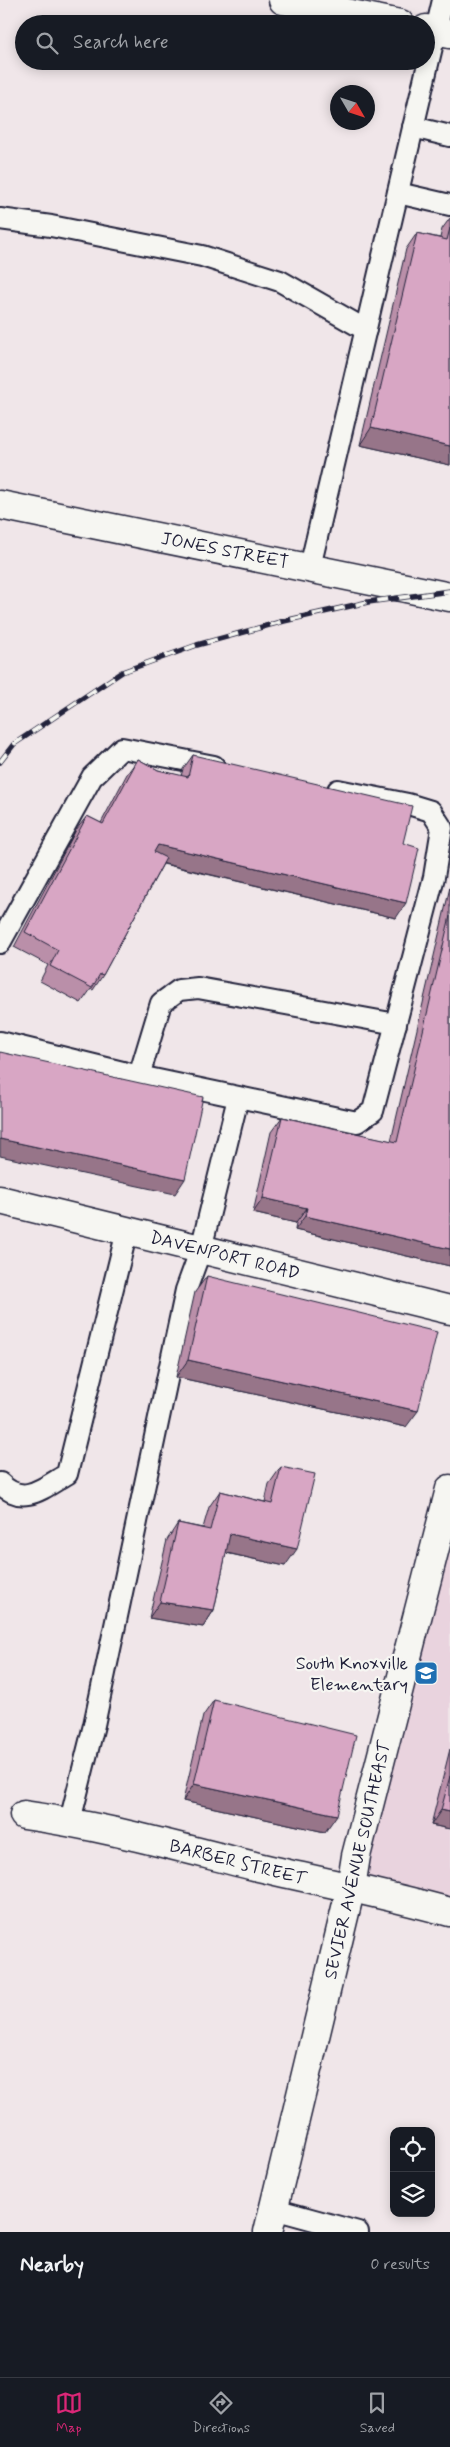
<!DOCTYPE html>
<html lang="en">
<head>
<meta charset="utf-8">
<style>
	:root { --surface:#171b24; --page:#20242c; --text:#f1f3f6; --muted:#9ea1a6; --line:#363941; --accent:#db2777 }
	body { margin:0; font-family:Mynerve,sans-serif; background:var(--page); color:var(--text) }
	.controls { position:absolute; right:15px; bottom:15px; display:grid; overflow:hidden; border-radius:10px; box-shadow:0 2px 12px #0003 }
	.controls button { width:45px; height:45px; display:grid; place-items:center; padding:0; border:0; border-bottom:1px solid var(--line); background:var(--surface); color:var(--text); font:25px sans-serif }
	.compass { position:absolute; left:330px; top:85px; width:45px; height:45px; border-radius:50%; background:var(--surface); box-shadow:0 2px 12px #0003; rotate:129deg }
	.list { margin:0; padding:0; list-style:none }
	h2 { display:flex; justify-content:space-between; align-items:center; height:65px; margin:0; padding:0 20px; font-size:21px }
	h2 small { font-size:16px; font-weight:400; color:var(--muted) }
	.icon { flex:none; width:28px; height:28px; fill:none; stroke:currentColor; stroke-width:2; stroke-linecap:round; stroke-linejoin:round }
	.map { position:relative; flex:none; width:450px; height:2232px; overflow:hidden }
	.search { position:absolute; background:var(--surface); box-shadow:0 2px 12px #0003; left:15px; right:15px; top:15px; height:55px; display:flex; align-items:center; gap:12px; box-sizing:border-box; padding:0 18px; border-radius:28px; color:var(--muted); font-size:19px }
	.sheet { height:145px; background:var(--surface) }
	nav { display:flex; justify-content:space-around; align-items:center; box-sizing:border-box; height:70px; border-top:1px solid var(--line); background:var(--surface); font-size:14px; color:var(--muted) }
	nav a { display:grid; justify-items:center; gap:2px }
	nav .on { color:var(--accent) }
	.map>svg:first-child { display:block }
</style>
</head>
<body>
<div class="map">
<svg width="450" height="2232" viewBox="0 0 450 2232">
	<rect width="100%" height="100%" fill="#f0e6e9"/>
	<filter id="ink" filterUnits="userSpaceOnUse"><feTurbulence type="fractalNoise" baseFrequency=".02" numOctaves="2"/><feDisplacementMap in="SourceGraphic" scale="10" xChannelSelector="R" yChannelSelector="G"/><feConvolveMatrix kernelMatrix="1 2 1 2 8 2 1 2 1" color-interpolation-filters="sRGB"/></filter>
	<g filter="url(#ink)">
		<polygon fill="#e9d3de" points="450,1489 450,1912 351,1887"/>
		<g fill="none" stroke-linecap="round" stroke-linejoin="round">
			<g stroke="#22223b" stroke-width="24">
				<g id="service">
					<polyline points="413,127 450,136"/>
					<polyline points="398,193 450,205"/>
					<polyline points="0,219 51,226 202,256 280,281 366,330"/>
					<polyline points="310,567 443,0"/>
					<polyline points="0,943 92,777 122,748 214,766"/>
					<polyline points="0,1042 139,1076 357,1122 373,1111 434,877 442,828 431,811 408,804 338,790"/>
					<polyline points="139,1076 161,1003 179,990 198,988 396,1024"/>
					<path d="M0,1483C23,1507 43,1488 67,1474L127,1231"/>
					<polyline points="70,1821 94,1725 186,1290 201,1249 238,1098"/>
					<polyline points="274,2209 358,2232"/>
				</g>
			</g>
			<g stroke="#22223b" stroke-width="31">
				<g id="minor">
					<polyline points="283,0 400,24"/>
					<polyline points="426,29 450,34"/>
					<polyline points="0,505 450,597"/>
					<polyline points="0,1200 450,1310"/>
					<path d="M24,1815C103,1826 181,1848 258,1867C322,1882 386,1894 450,1912"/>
				</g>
			</g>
			<g stroke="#22223b" stroke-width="31">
				<polyline id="secondary" points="268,2232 351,1887 356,1856 450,1489"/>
			</g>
			<use href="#service" stroke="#f6f6f2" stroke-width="20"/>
			<use href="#minor" stroke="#f6f6f2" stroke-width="28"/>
			<use href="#secondary" stroke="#f6f6f2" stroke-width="28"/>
			<g stroke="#22223b" stroke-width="5.5">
				<polyline id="rail" points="0,762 14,744 122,672 197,645 284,621 368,602 450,591"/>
			</g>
			<use href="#rail" stroke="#f6f6f2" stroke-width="4" stroke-dasharray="11" stroke-linecap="butt"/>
		</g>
		<g fill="#ba8fa9" stroke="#22223b">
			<polygon points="450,218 450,465 360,445 406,249 417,233 440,238 442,229"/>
			<polygon points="193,755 403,843 396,918 163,864 103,975 93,990 91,989 81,1003 40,981 48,965 14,947 76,830 87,816 101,823 127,774 138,759 158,770 181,776 183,769"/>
			<polygon points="450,887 450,1266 295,1230 296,1223 253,1213 271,1132 282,1117 391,1141"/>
			<polygon points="207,1276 406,1427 176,1377 195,1292"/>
			<polygon points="281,1467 285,1566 226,1553 214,1610 203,1627 149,1618 167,1540 178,1523 203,1528 209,1507 220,1491 265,1502 269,1484"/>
			<polygon points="214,1700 325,1832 183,1801 203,1716"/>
			<polygon points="450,1749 450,1829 431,1825"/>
		</g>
		<g fill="#977489" stroke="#22223b">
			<polygon points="371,428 450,446 450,465 360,445"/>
			<polygon points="158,845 406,903 396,918 148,860"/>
			<polygon points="0,1139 185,1179 175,1194 0,1156"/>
			<polygon points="263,1198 307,1208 296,1223 253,1213"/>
			<polygon points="305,1216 450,1249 450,1266 295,1230"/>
			<polygon points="188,1360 418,1411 406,1427 176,1377"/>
			<polygon points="230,1534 297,1549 285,1566 218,1551"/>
			<polygon points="160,1602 214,1610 203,1627 149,1618"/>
			<polygon points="194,1784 337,1815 325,1832 183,1801"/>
			<polygon points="441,1810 450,1812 450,1829 431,1825"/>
		</g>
		<g fill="#d8a6c4" stroke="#22223b">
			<polygon points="450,228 450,446 371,428 417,233 447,240"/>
			<polygon points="193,755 412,806 403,843 419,848 406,903 158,845 154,852 166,858 103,975 100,974 92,988 50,966 58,950 25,932 87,816 103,824 138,759 158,770 188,777"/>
			<polygon points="450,916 450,1249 305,1216 307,1208 263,1198 282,1117 397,1142"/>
			<polygon points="0,1052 203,1097 185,1179 0,1139"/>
			<polygon points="207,1276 437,1332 418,1411 188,1360"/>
			<polygon points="281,1467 315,1474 297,1549 230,1534 214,1610 160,1602 178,1523 210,1530 220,1491 272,1504"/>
			<polygon points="214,1700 356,1735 337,1815 194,1784"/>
			<polygon points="450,1776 450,1812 441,1810"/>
		</g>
	</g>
	<defs>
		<g id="school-square" transform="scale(1.25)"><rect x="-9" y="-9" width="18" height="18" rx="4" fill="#1f6fb2" stroke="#f6f6f2"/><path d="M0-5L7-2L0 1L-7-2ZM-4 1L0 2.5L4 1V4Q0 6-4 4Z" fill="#fff"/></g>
	</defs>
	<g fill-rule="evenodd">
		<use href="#school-square" x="426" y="1673"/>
	</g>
	<g text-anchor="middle" stroke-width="4.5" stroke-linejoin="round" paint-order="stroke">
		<g font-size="18" fill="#22223b" stroke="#f6f6f2">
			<text transform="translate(225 550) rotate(11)" y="6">JONES STREET</text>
			<text transform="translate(225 1255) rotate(14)" y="6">DAVENPORT ROAD</text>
			<text transform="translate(357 1860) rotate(-77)" y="6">SEVIER AVENUE SOUTHEAST</text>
			<text transform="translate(238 1862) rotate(14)" y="6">BARBER STREET</text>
		</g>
		<g font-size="18" fill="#22223b" stroke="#f6f6f2" text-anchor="end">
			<text x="408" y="1669">South Knoxville<tspan x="408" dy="21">Elementary</tspan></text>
		</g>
	</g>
</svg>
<div class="controls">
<button><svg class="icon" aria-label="locate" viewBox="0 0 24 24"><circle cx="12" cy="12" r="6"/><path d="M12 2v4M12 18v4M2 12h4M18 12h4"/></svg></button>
<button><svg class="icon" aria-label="layers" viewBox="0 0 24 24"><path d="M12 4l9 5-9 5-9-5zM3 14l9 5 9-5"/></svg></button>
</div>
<svg class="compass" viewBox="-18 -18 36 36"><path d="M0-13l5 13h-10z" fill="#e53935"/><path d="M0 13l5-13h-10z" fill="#9ea1a6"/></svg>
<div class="search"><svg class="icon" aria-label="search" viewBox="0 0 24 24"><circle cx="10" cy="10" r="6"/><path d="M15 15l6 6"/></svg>Search here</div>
</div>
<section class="sheet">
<h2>Nearby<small>0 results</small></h2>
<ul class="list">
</ul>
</section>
<nav>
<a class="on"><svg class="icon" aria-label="map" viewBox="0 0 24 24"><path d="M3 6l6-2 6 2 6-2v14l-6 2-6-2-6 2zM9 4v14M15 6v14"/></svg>Map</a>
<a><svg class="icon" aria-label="directions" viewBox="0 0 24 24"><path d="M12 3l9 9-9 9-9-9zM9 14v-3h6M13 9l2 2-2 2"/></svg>Directions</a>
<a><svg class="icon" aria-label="saved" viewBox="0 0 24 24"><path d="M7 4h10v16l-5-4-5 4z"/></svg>Saved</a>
</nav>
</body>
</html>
